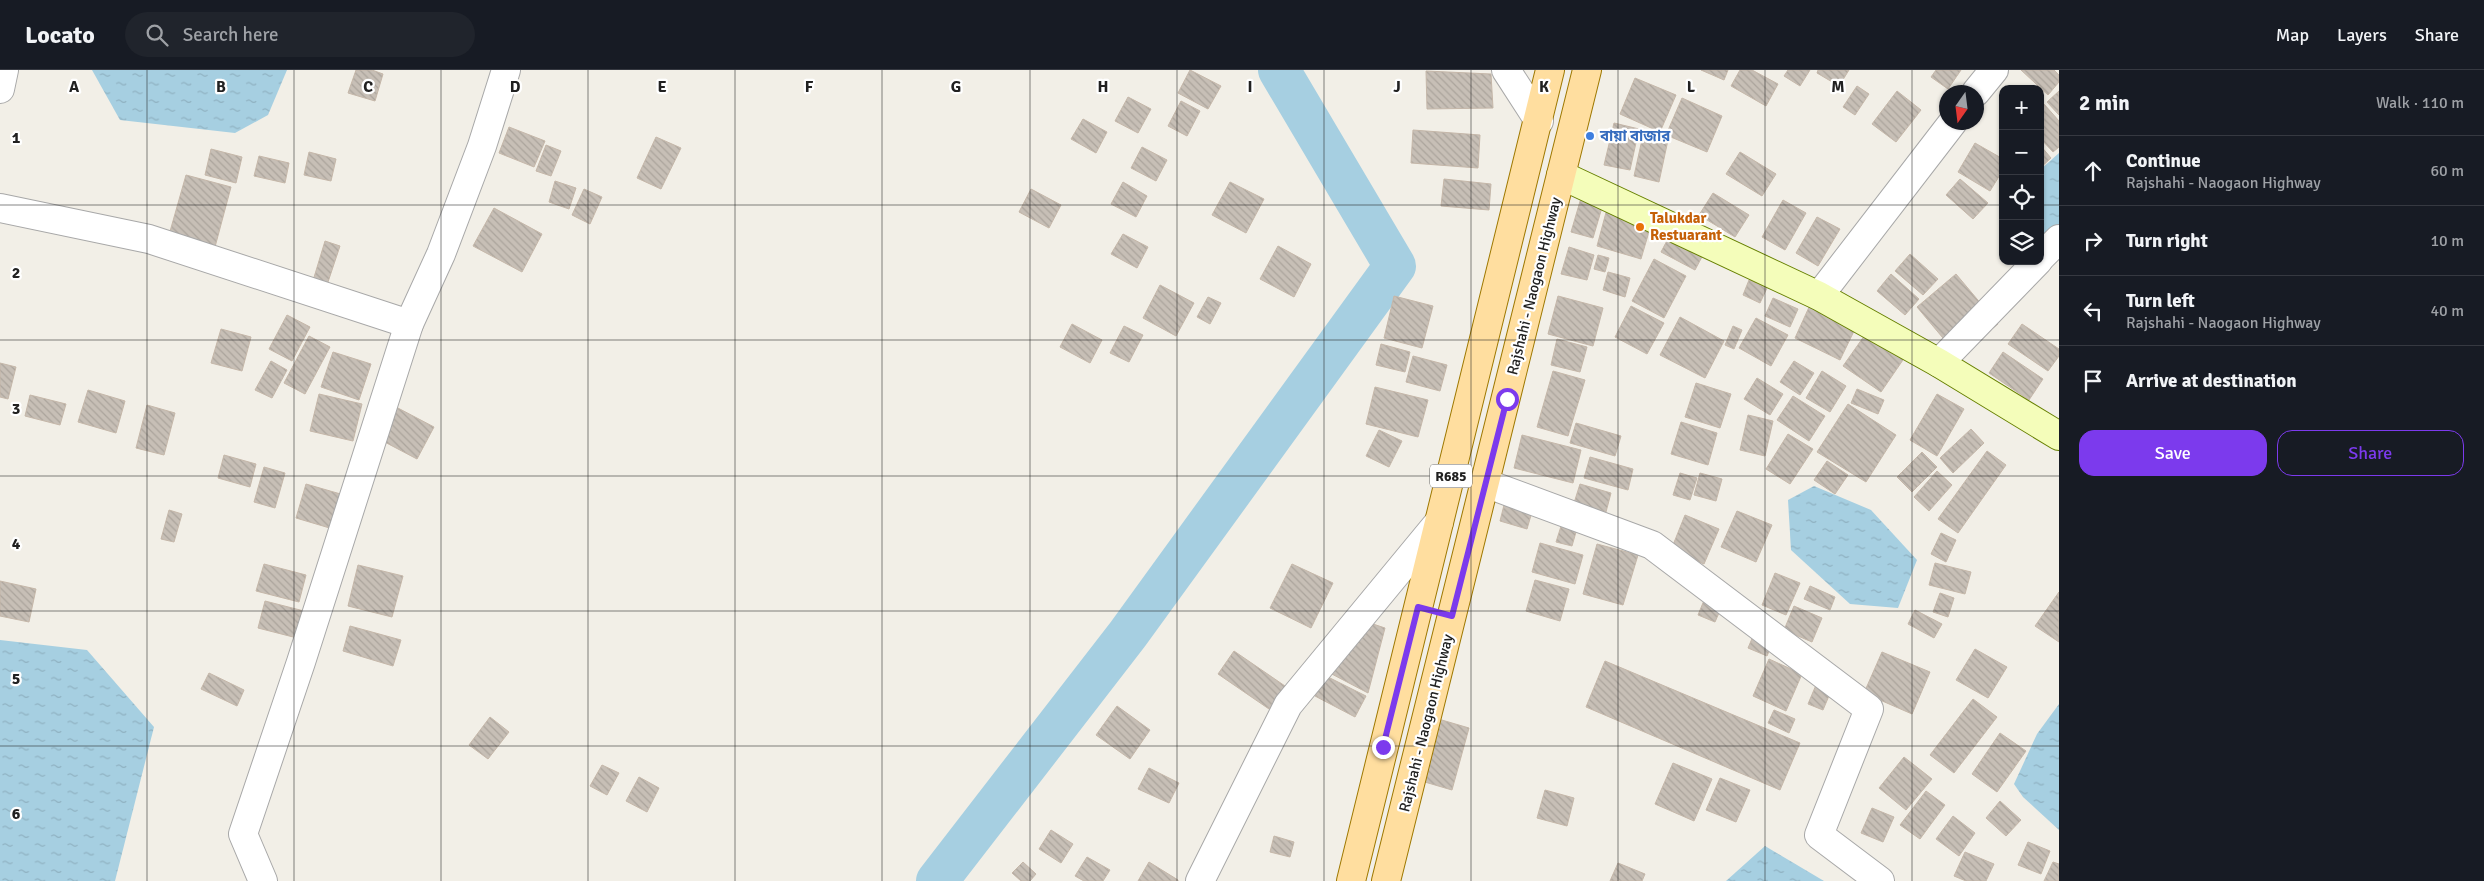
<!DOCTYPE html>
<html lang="en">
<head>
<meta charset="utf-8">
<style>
	:root { --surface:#171b24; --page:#20242c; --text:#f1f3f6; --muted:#9ea1a6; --line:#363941; --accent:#7c3aed }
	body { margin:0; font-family:Signika,"Noto Sans Bengali",sans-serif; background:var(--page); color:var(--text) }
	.controls { position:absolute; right:15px; top:15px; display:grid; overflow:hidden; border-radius:10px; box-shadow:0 1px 4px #0004 }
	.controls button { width:45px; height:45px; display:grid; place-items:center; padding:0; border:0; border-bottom:1px solid var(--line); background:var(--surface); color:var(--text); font:25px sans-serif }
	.compass { position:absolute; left:1939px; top:15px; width:45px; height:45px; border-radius:50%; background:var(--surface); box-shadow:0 1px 4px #0004; rotate:194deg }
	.stop { position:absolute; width:15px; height:15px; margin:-11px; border:4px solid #7c3aed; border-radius:50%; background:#fff }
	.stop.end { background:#7c3aed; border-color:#fff; box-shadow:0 1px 5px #0008 }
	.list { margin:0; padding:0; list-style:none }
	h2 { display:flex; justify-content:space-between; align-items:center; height:65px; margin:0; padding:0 20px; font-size:21px }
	h2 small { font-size:16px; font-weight:400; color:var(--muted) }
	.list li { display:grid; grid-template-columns:32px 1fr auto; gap:15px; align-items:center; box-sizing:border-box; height:70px; padding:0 20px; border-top:1px solid var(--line) }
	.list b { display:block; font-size:19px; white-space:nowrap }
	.list p { margin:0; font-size:16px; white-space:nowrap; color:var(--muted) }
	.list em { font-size:16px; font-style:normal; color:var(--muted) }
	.actions { display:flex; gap:10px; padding:15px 20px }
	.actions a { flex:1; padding:11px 0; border:1px solid var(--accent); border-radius:15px; text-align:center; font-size:18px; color:var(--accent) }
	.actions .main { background:var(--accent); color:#fff }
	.icon { flex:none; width:28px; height:28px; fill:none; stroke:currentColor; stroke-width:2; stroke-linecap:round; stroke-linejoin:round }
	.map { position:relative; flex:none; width:2059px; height:811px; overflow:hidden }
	header { display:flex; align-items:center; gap:30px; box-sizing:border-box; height:70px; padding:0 25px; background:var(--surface); border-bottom:1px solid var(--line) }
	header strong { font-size:24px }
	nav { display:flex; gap:28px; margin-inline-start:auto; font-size:18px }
	.search { width:350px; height:45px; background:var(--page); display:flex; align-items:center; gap:12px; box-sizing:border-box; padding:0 18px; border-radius:28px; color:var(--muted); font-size:19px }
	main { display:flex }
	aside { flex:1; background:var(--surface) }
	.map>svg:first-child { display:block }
</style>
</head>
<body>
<header>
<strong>Locato</strong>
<div class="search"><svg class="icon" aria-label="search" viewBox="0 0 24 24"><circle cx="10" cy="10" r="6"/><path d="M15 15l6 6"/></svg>Search here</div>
<nav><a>Map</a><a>Layers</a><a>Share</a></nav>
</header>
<main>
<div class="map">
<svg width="2059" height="811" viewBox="0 0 2059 811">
	<defs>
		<pattern id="water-ripples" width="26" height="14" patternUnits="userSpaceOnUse" patternTransform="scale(1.25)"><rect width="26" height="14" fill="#a6cfe1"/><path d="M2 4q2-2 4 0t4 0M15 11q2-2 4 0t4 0" fill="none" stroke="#8fb1c1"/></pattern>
		<pattern id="building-back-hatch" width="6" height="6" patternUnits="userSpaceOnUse" patternTransform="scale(1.25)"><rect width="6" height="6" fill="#c7bfb6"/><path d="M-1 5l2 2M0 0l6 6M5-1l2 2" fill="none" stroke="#aba49c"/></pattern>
	</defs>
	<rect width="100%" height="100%" fill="#f2efe7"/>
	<g fill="url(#water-ripples)">
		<polygon points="92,0 287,0 268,45 235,63 120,50"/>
		<polygon points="2059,83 2059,168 2043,170 2040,168 2040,100"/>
		<polygon points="1814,416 1871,440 1917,490 1898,538 1850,534 1791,480 1788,430"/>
		<polygon points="0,570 87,580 154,657 115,811 0,811"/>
		<polygon points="2059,634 2059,760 2023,727 2014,714 2037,664"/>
		<polygon points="1765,776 1824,811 1726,811"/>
	</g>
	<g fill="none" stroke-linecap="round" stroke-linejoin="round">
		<polyline stroke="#a6cfe1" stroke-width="42" points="937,811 1128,564 1395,196 1279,0"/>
	</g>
	<g fill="url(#building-back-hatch)" stroke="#c5b7a9">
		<polygon points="356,0 372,0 383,4 375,31 348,23"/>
		<polygon points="1190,0 1221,16 1208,39 1178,23"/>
		<polygon points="1701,0 1728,0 1724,10"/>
		<polygon points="1740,0 1752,0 1778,14 1766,36 1731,16"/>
		<polygon points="1788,0 1810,0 1800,16 1784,6"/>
		<polygon points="1818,0 1849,0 1839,16 1817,3"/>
		<polygon points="1936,0 1961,0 1948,19 1931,7"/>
		<polygon points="2021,0 2054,0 2059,5 2059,12 2048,25"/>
		<polygon points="1426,1 1491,4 1493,38 1427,39"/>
		<polygon points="1635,8 1676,25 1660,62 1620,44"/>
		<polygon points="1857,16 1869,24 1855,45 1843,37"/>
		<polygon points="1897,21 1921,40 1896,72 1872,54"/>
		<polygon points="2059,21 2059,45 2047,32"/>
		<polygon points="1128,27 1151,39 1138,63 1115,51"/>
		<polygon points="1682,28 1722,46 1707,82 1666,65"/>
		<polygon points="1181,31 1200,41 1187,66 1168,56"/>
		<polygon points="2044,34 2059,51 2059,77 2053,82 2040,68 2040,38"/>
		<polygon points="1083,49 1107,62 1096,83 1071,69"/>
		<polygon points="1614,53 1639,59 1630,100 1604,95"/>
		<polygon points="509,57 545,71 534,97 499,83"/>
		<polygon points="1413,60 1480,65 1478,98 1411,93"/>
		<polygon points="1643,65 1668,70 1659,112 1634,106"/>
		<polygon points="656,67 681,78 661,119 637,108"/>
		<polygon points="1975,73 2003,89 2003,100 1990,121 1958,102"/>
		<polygon points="546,75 561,81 551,106 536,101"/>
		<polygon points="2040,75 2051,88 2040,98"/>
		<polygon points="1142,77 1167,90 1156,111 1131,98"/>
		<polygon points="211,79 242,87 236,113 205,105"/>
		<polygon points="309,82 336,89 331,111 304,105"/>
		<polygon points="1740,82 1776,104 1762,126 1726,104"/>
		<polygon points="259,86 289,93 285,113 254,106"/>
		<polygon points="186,105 231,117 215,177 169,165"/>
		<polygon points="1444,109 1491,114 1489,140 1441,136"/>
		<polygon points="1960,109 1988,133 1973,149 1946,125"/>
		<polygon points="555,111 576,118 569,139 549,132"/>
		<polygon points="1123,112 1147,126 1136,147 1111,134"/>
		<polygon points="1230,112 1264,129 1246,163 1212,145"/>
		<polygon points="584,119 602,127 590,154 572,145"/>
		<polygon points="1031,119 1061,135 1049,158 1019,142"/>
		<polygon points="1713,123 1749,145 1735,167 1699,145"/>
		<polygon points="1581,128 1603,134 1593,168 1571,162"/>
		<polygon points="1783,130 1806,143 1785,180 1762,167"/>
		<polygon points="1608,135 1653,148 1641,189 1597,176"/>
		<polygon points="494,138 542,164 522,202 473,176"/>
		<polygon points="1817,147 1840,159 1818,196 1796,183"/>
		<polygon points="1123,164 1148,177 1137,198 1111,184"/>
		<polygon points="1670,165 1704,183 1695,200 1661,182"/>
		<polygon points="325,171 340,176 326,218 312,214"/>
		<polygon points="1278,176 1311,194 1294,227 1260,209"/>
		<polygon points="1569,177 1594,185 1587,210 1561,204"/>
		<polygon points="1910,184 1938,209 1923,225 1895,201"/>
		<polygon points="1598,185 1609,188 1605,202 1594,199"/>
		<polygon points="1654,189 1686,206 1664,248 1632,231"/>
		<polygon points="1608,202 1630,208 1625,227 1603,220"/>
		<polygon points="1891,204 1919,229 1905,245 1877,221"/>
		<polygon points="1956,204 1998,254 1958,286 1917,237"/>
		<polygon points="1749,210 1767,218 1760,233 1743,225"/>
		<polygon points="1160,215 1194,233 1176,266 1143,248"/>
		<polygon points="1394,226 1433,236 1422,278 1384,268"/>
		<polygon points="1558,226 1603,238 1593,276 1548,264"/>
		<polygon points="1208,227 1221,233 1210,254 1197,247"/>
		<polygon points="1773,228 1798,239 1790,257 1765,246"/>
		<polygon points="1810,235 1856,257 1840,290 1795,268"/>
		<polygon points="1631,236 1664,253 1647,284 1615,267"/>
		<polygon points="287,245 310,257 292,291 269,279"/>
		<polygon points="1680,247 1724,271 1705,308 1660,285"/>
		<polygon points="1756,248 1788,265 1771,296 1739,278"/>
		<polygon points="1072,254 1102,270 1090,293 1060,277"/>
		<polygon points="2022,254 2059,279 2059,286 2048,301 2008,274"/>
		<polygon points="1124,256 1143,265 1129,292 1110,283"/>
		<polygon points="1733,256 1742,260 1734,279 1725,275"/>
		<polygon points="221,259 251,267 242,301 211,293"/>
		<polygon points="1867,262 1905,287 1881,322 1843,296"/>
		<polygon points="309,266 330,277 305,324 284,313"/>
		<polygon points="1557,269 1587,277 1580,302 1551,295"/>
		<polygon points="1381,274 1410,282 1405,302 1376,295"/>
		<polygon points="333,282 371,294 359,330 321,317"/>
		<polygon points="2003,282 2043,309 2029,330 1989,303"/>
		<polygon points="1413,286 1447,295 1440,321 1406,312"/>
		<polygon points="271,291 287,300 272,328 255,320"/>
		<polygon points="1794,291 1814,303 1800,325 1780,312"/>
		<polygon points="0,293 16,297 8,329 0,327"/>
		<polygon points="1553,301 1585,310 1568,366 1537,357"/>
		<polygon points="1822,301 1846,316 1830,342 1806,328"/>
		<polygon points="1757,308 1783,324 1770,345 1744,329"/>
		<polygon points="1696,313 1731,324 1720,358 1685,347"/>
		<polygon points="1375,317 1428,330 1418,367 1366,354"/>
		<polygon points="1857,319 1884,330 1878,344 1851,333"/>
		<polygon points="88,320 125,331 116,363 78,352"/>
		<polygon points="319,324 362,334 353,371 310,361"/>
		<polygon points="1937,324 1964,339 1937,386 1910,370"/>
		<polygon points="30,325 66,334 60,355 25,346"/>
		<polygon points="1793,326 1825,346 1809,371 1777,350"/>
		<polygon points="1848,334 1896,365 1866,412 1817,382"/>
		<polygon points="147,335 175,343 164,385 136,378"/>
		<polygon points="396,337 434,357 417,389 379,369"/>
		<polygon points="1748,345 1773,351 1765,386 1740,380"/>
		<polygon points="1681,352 1717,363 1708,395 1671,384"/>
		<polygon points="1576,353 1621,366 1615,386 1570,373"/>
		<polygon points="1971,359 1984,373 1953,403 1940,388"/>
		<polygon points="1379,360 1402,371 1389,397 1366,386"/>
		<polygon points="1788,364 1813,379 1790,414 1766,399"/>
		<polygon points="1522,365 1581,380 1573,413 1514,398"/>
		<polygon points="1987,381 2006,395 1958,463 1938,449"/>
		<polygon points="1922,382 1937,397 1912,422 1897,407"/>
		<polygon points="224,385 256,394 250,417 218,408"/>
		<polygon points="1590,387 1633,399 1628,420 1584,408"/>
		<polygon points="1827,391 1848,405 1835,424 1814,410"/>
		<polygon points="264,397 285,403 275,438 254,432"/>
		<polygon points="1937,401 1952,415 1929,441 1914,427"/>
		<polygon points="1680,403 1697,408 1690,430 1673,425"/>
		<polygon points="1700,403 1722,409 1716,431 1694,425"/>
		<polygon points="306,414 344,425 333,459 296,448"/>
		<polygon points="1580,414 1611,423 1606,442 1574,433"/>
		<polygon points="1506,427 1534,435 1527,459 1500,451"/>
		<polygon points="169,440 182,444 174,472 161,469"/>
		<polygon points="1737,441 1772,455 1756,492 1721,477"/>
		<polygon points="1685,445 1719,459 1704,494 1671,480"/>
		<polygon points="1563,450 1578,455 1572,476 1556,472"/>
		<polygon points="1941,463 1956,470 1946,492 1931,484"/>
		<polygon points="1540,473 1583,485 1575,514 1532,502"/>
		<polygon points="1597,474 1638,485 1623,535 1583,524"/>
		<polygon points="1935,493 1971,502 1965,524 1929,515"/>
		<polygon points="264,494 306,505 299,532 256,521"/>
		<polygon points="1292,494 1333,513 1311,558 1270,538"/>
		<polygon points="358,495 403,506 392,547 348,536"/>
		<polygon points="1775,503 1800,513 1786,545 1762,535"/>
		<polygon points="1535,510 1569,519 1560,551 1526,541"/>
		<polygon points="0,511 36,519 29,552 0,546"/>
		<polygon points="1810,516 1835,527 1830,540 1804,529"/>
		<polygon points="2059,522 2059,572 2035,556"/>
		<polygon points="1940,523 1954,528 1948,547 1933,542"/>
		<polygon points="1705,528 1722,536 1715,552 1698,545"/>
		<polygon points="265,531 304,541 297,568 258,558"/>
		<polygon points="1794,536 1822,548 1812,572 1784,560"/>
		<polygon points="1915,540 1942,554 1934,568 1908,554"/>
		<polygon points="1367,552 1385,558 1368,623 1328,602"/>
		<polygon points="350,556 401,570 393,596 343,581"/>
		<polygon points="1754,564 1773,572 1767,586 1748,578"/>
		<polygon points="1975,579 2007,597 1988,628 1956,610"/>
		<polygon points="1234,581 1285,616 1269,639 1218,604"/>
		<polygon points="1882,582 1930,602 1912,644 1864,623"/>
		<polygon points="1769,589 1802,604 1786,641 1753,626"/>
		<polygon points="1605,591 1800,673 1780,720 1586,637"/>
		<polygon points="209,603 244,620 237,636 201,619"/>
		<polygon points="1326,606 1366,626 1355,647 1315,626"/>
		<polygon points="1816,615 1831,621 1823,640 1808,634"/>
		<polygon points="1973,629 1997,647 1954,703 1930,685"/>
		<polygon points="1117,636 1150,660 1130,689 1096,665"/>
		<polygon points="1774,640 1795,649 1789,663 1768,653"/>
		<polygon points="490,647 509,662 488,689 469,675"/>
		<polygon points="1435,648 1469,658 1452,720 1418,710"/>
		<polygon points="2000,663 2026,681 1997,722 1972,704"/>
		<polygon points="1904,687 1932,709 1906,740 1879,718"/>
		<polygon points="1673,693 1712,709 1694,751 1655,734"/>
		<polygon points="602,695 619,703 607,725 590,716"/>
		<polygon points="1149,698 1179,713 1169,733 1138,719"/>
		<polygon points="639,707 659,718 647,742 626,731"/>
		<polygon points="1720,708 1750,720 1736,752 1706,740"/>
		<polygon points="1545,720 1574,728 1567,756 1537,748"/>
		<polygon points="1926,721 1945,735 1920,769 1900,755"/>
		<polygon points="2000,731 2021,750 2006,766 1986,748"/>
		<polygon points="1872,738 1894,747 1883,772 1861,763"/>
		<polygon points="1953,746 1975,763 1959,786 1936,769"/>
		<polygon points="1051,760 1073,774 1061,793 1039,779"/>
		<polygon points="1274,766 1294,772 1290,787 1270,782"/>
		<polygon points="2028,772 2050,781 2041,804 2018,795"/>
		<polygon points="1965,782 1994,794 1986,811 1966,811 1954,806"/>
		<polygon points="1087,787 1110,800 1103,811 1084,811 1075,806"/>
		<polygon points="1023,792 1036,804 1030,811 1021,811 1012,803"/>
		<polygon points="1149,792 1178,810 1178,811 1138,811"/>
		<polygon points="2053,792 2059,794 2059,811 2044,811"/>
		<polygon points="1618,793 1645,804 1642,811 1610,811"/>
	</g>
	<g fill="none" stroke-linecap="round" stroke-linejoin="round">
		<g stroke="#a8a8a8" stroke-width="30">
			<g id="minor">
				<polyline points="1506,0 1539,51"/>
				<polyline points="0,19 4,0"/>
				<polyline points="1976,22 1994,0"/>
				<polyline points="0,138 149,169 409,254"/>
				<polyline points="2040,188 2059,169"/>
				<polyline points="1819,226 1953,52"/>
				<polyline points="1939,293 2038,191"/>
				<polyline points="1485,413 1652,475 1869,639 1819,765 1880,811"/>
				<polyline points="263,811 243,764 301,592 409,254 441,184 482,76 506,0"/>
				<polyline points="1200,811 1288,635 1439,452"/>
			</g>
		</g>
		<g stroke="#678000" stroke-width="30">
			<polyline id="secondary" points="1561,105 1819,226 1939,293 2059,366"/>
		</g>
		<g stroke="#9e7800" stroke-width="30">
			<g id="primary">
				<polyline points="1351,811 1550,0"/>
				<polyline points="1386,811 1587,0"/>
			</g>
		</g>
		<use href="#minor" stroke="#fff" stroke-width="28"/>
		<use href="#secondary" stroke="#f4fdba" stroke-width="28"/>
		<use href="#primary" stroke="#ffde9f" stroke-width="28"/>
	</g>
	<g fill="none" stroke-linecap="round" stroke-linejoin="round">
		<polyline stroke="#7c3aed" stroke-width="6" points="1383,677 1418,537 1452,546 1507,329"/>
	</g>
	<path fill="none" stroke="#212121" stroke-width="1" stroke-opacity="0.55" d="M147,0V811M294,0V811M441,0V811M588,0V811M735,0V811M882,0V811M1030,0V811M1177,0V811M1324,0V811M1471,0V811M1618,0V811M1765,0V811M1912,0V811M0,135H2003M2040,135H2059M0,270H2059M0,406H2059M0,541H2059M0,676H2059"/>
	<circle fill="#3f7fe0" stroke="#fff" stroke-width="2" cx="1590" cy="66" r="5"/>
	<circle fill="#e8710a" stroke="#fff" stroke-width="2" cx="1640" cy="157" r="5"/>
	<g text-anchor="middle" stroke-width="4.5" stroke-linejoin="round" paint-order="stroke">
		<rect fill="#fff" stroke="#646464" stroke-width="1" x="1430" y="394.5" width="42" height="23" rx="4"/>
		<g font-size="14" font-weight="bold" fill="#212121">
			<text x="1451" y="411">R685</text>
		</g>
		<g font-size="15" font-weight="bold" fill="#366cbe" stroke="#fff" text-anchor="start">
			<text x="1600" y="71">বায়া বাজার</text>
		</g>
		<g font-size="15" font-weight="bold" fill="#c56008" stroke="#fff" text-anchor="start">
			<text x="1650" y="153">Talukdar<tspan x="1650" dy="17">Restuarant</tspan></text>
		</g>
		<g font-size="15" fill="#212121" stroke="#fff">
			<text transform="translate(1534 216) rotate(-76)" y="5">Rajshahi - Naogaon Highway</text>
			<text transform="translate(1426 653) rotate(-76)" y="5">Rajshahi - Naogaon Highway</text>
		</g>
	</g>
	<g font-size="16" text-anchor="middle" font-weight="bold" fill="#212121" stroke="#fff" stroke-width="4.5" stroke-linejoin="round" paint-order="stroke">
		<text x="74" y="22">A</text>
		<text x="221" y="22">B</text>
		<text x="368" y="22">C</text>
		<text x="515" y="22">D</text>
		<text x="662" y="22">E</text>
		<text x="809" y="22">F</text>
		<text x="956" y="22">G</text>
		<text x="1103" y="22">H</text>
		<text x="1250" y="22">I</text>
		<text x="1397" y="22">J</text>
		<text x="1544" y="22">K</text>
		<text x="1691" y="22">L</text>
		<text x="1838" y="22">M</text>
		<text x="16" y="73">1</text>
		<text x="16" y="208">2</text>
		<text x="16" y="344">3</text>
		<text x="16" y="479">4</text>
		<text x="16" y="614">5</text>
		<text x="16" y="749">6</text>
	</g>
</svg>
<div class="controls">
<button>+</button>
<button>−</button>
<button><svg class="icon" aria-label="locate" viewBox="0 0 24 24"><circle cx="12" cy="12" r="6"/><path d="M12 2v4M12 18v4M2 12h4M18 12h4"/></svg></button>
<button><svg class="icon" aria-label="layers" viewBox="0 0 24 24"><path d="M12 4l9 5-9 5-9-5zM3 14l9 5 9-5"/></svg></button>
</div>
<svg class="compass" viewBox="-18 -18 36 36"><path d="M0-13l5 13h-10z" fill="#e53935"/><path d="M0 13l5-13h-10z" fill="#9ea1a6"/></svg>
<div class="stop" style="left:1507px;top:329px"></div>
<div class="stop end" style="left:1383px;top:677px"></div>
</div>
<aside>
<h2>2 min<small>Walk · 110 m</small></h2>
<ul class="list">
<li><svg class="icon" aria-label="ahead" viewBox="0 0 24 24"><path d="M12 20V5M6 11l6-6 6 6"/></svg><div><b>Continue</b><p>Rajshahi - Naogaon Highway</p></div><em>60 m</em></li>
<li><svg class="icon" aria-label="right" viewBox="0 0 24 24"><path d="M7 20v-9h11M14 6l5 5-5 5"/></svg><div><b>Turn right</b></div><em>10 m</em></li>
<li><svg class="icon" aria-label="left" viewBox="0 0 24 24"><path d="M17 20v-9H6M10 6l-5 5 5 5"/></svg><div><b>Turn left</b><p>Rajshahi - Naogaon Highway</p></div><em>40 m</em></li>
<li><svg class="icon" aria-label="arrive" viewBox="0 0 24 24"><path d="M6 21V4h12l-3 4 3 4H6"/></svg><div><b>Arrive at destination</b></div></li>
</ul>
<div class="actions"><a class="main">Save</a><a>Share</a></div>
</aside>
</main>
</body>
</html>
